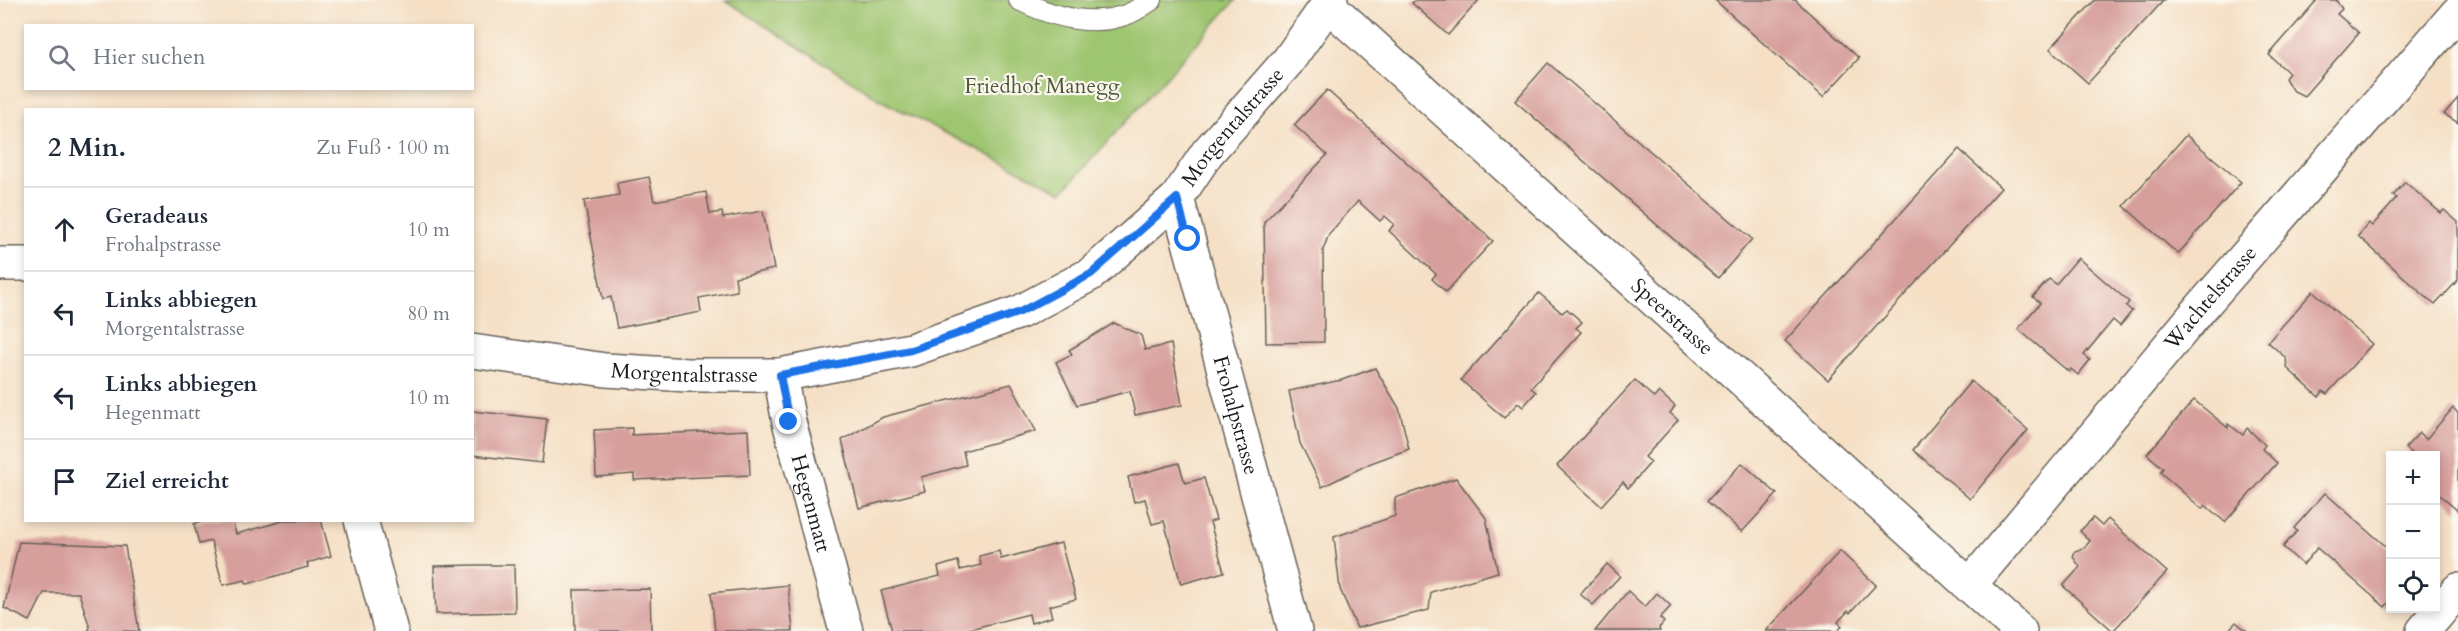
<!DOCTYPE html>
<html lang="de">
<head>
<meta charset="utf-8">
<style>
	:root { --surface:#fff; --page:#f2f2f3; --text:#1f2937; --muted:#747a83; --line:#e0e1e3 }
	body { margin:0; font-family:Cardo,serif; background:var(--page); color:var(--text) }
	.controls { position:absolute; right:18px; bottom:18px; display:grid; overflow:hidden; border-radius:0px; box-shadow:0 3px 9px #0003 }
	.controls button { width:54px; height:54px; display:grid; place-items:center; padding:0; border:0; border-bottom:2px solid var(--line); background:var(--surface); color:var(--text); font:30px sans-serif }
	.stop { position:absolute; width:18px; height:18px; margin:-14px; border:4px solid #1a73e8; border-radius:50%; background:#fff }
	.stop.end { background:#1a73e8; border-color:#fff; box-shadow:0 2px 6px #0008 }
	.list { margin:0; padding:0; list-style:none }
	h2 { display:flex; justify-content:space-between; align-items:center; height:78px; margin:0; padding:0 24px; font-size:26px }
	h2 small { font-size:20px; font-weight:400; color:var(--muted) }
	.list li { display:grid; grid-template-columns:39px 1fr auto; gap:18px; align-items:center; box-sizing:border-box; height:84px; padding:0 24px; border-top:2px solid var(--line) }
	.list b { display:block; font-size:22px; white-space:nowrap }
	.list p { margin:0; font-size:20px; white-space:nowrap; color:var(--muted) }
	.list em { font-size:20px; font-style:normal; color:var(--muted) }
	.icon { flex:none; width:33px; height:33px; fill:none; stroke:currentColor; stroke-width:2; stroke-linecap:round; stroke-linejoin:round }
	.map { position:relative; flex:none; width:2458px; height:631px; overflow:hidden }
	.search { position:absolute; background:var(--surface); box-shadow:0 3px 9px #0003; left:24px; top:24px; width:450px; height:66px; display:flex; align-items:center; gap:15px; box-sizing:border-box; padding:0 21px; border-radius:0px; color:var(--muted); font-size:22px }
	.panel { position:absolute; background:var(--surface); box-shadow:0 3px 9px #0003; left:24px; top:108px; width:450px; height:414px; border-radius:0px }
	.map>svg:first-child { display:block }
</style>
</head>
<body>
<div class="map">
<svg width="2458" height="631" viewBox="0 0 2458 631">
	<rect width="100%" height="100%" fill="#fbf7ec"/>
	<filter id="ink" filterUnits="userSpaceOnUse"><feTurbulence type="fractalNoise" baseFrequency=".0167" numOctaves="2"/><feDisplacementMap in="SourceGraphic" scale="12" xChannelSelector="R" yChannelSelector="G"/><feConvolveMatrix kernelMatrix="1 2 1 2 8 2 1 2 1" color-interpolation-filters="sRGB"/></filter>
	<filter id="wash" filterUnits="userSpaceOnUse"><feTurbulence type="fractalNoise" baseFrequency=".008" numOctaves="4" result="noise"/><feDisplacementMap in="SourceGraphic" scale="24" xChannelSelector="R" yChannelSelector="G"/><feGaussianBlur stdDeviation="1.35" result="paint"/><feColorMatrix in="noise" values="0 0 0 0 0 0 0 0 0 0 0 0 0 0 0 0 0 1.4 0 .05"/><feComposite in="paint" operator="in"/></filter>
	<g filter="url(#wash)">
		<rect width="100%" height="100%" fill="#f5e0c6"/>
		<polygon fill="#9ec570" stroke="#5d7046" stroke-width="1.5" points="725,0 1236,0 1062,192 884,102"/>
		<g id="blocks">
			<g fill="#d79f9c">
				<polygon points="1415,0 1479,0 1448,35 1412,3"/>
				<polygon points="1715,0 1795,0 1859,58 1823,97"/>
				<polygon points="2095,0 2164,0 2088,83 2050,49"/>
				<polygon points="2317,0 2336,0 2342,9 2337,14 2359,33 2304,96 2292,90 2285,78 2289,73 2269,55"/>
				<polygon points="1548,63 1752,239 1718,278 1515,101"/>
				<polygon points="1327,90 1493,241 1446,292 1432,279 1436,274 1389,231 1394,224 1385,216 1380,221 1358,201 1329,234 1323,250 1324,342 1266,343 1264,222 1327,155 1294,125"/>
				<polygon points="2458,98 2458,123 2444,114"/>
				<polygon points="2186,135 2241,182 2178,254 2124,206"/>
				<polygon points="1959,149 2001,188 1828,380 1785,341"/>
				<polygon points="649,177 654,201 706,192 710,214 722,212 723,218 763,211 774,269 735,277 737,291 699,298 701,312 617,328 611,297 603,299 584,201 619,195 617,183"/>
				<polygon points="2405,182 2441,213 2444,210 2458,222 2458,280 2435,305 2358,236 2369,223 2372,226 2397,198 2393,196"/>
				<polygon points="2078,258 2129,302 2126,306 2132,311 2120,326 2113,320 2084,355 2090,360 2078,375 2071,369 2069,372 2018,329 2040,303 2033,297 2049,279 2056,284"/>
				<polygon points="2313,291 2372,344 2327,394 2323,391 2319,397 2287,368 2286,358 2268,342"/>
				<polygon points="1539,293 1562,313 1567,309 1582,322 1576,328 1581,332 1531,388 1536,392 1523,407 1518,403 1504,418 1461,380"/>
				<polygon points="1114,323 1141,335 1145,350 1171,344 1182,405 1135,415 1130,391 1077,405 1056,362 1072,354 1069,350"/>
				<polygon points="1375,368 1399,408 1409,449 1371,463 1322,487 1300,443 1289,391 1342,380"/>
				<polygon points="1635,380 1654,398 1659,392 1675,406 1670,413 1678,420 1645,457 1651,462 1628,488 1623,482 1601,506 1557,466"/>
				<polygon points="1971,381 2028,430 1970,499 1913,450"/>
				<polygon points="1011,384 1036,431 963,451 966,465 921,477 925,491 859,508 842,440 883,417"/>
				<polygon points="2194,400 2228,428 2228,424 2243,435 2247,428 2265,445 2262,449 2277,463 2225,522 2205,505 2202,509 2160,472 2163,468 2147,454"/>
				<polygon points="2453,408 2458,413 2458,511 2436,492 2436,456 2414,456 2405,448 2419,433 2426,439"/>
				<polygon points="472,411 547,419 542,463 472,455"/>
				<polygon points="632,428 632,435 748,430 750,475 634,480 634,474 596,477 594,430"/>
				<polygon points="1179,463 1185,483 1204,478 1216,520 1210,522 1224,572 1181,584 1164,521 1152,524 1145,499 1134,502 1128,477"/>
				<polygon points="1742,463 1777,494 1742,532 1707,501"/>
				<polygon points="1456,478 1486,518 1498,572 1431,592 1429,610 1357,628 1340,589 1334,537 1395,516 1395,498"/>
				<polygon points="2325,493 2390,550 2390,601 2385,607 2317,548 2303,565 2283,547 2297,531 2294,528"/>
				<polygon points="2093,518 2102,526 2108,519 2167,572 2113,631 2063,586 2080,567 2073,557 2075,551 2084,548 2090,541 2080,531"/>
				<polygon points="208,520 232,520 236,534 286,520 321,520 331,556 307,563 308,567 247,584 245,580 223,585 211,541 199,544 194,524"/>
				<polygon points="19,542 125,546 139,631 88,631 90,628 79,593 44,593 30,621 4,608"/>
				<polygon points="1061,543 1076,599 1049,606 1052,617 1031,623 1029,614 962,631 892,631 881,591 940,576 938,567 958,561 960,570 981,565 979,556 999,551 1001,559"/>
				<polygon points="1840,551 1876,585 1850,613 1848,611 1838,622 1842,626 1838,631 1766,631"/>
				<polygon points="1607,564 1620,576 1593,605 1580,594"/>
				<polygon points="475,565 514,565 515,612 436,614 434,566"/>
				<polygon points="788,585 793,631 715,631 711,593"/>
				<polygon points="650,589 651,631 575,631 574,590"/>
				<polygon points="1628,591 1645,607 1657,593 1671,606 1660,618 1664,622 1659,628 1660,631 1595,631"/>
				<polygon points="2236,622 2247,631 2228,631"/>
			</g>
		</g>
	</g>
	<g filter="url(#ink)">
		<use href="#blocks" fill-opacity="0" stroke="#686158" stroke-width="1.5"/>
		<g fill="none" stroke-linecap="round" stroke-linejoin="round">
			<g stroke="#686158" stroke-width="22">
				<path id="lane" d="M1019,0C1051,16 1092,28 1128,14C1136,11 1144,5 1152,0"/>
			</g>
			<g stroke="#686158" stroke-width="36">
				<g id="street">
					<path id="s1" d="M1327,4L2020,631"/>
					<path id="s2" d="M1177,198L1295,631"/>
					<polyline points="0,264 26,264"/>
					<path id="s3" d="M472,351L606,370L688,375H780L911,350L1020,312L1091,274L1177,198L1207,153L1288,61L1331,0"/>
					<path id="s4" d="M780,375L789,422L846,631"/>
					<polyline points="361,520 391,631"/>
					<path id="s5" d="M1969,586L2199,310L2458,12"/>
					<polyline points="2423,631 2458,590"/>
				</g>
			</g>
			<use href="#lane" stroke="#fff" stroke-width="20"/>
			<use href="#street" stroke="#fff" stroke-width="33"/>
		</g>
	</g>
	<g fill="none" stroke-linecap="round" stroke-linejoin="round" filter="url(#ink)">
		<polyline stroke="#1a73e8" stroke-width="8" points="789,422 780,375 911,350 1020,312 1091,274 1177,198 1188,239"/>
	</g>
	<g text-anchor="middle" stroke-width="4.5" stroke-linejoin="round" paint-order="stroke">
		<g font-size="21" fill="#4a5739" stroke="#fbf7ec">
			<text x="1042" y="93">Friedhof Manegg</text>
		</g>
		<g font-size="21" fill="#1c1c1c" stroke="#fbf7ec">
			<text dy="7" stroke="none"><textPath href="#s3" startOffset="844">Morgentalstrasse</textPath></text>
			<text dy="7" stroke="none"><textPath href="#s5" startOffset="376">Wachtelstrasse</textPath></text>
			<text dy="7" stroke="none"><textPath href="#s1" startOffset="466">Speerstrasse</textPath></text>
			<text dy="7" stroke="none"><textPath href="#s3" startOffset="214">Morgentalstrasse</textPath></text>
			<text dy="7" stroke="none"><textPath href="#s2" startOffset="225">Frohalpstrasse</textPath></text>
			<text dy="7" stroke="none"><textPath href="#s4" startOffset="132">Hegenmatt</textPath></text>
		</g>
	</g>
</svg>
<div class="controls">
<button>+</button>
<button>−</button>
<button><svg class="icon" aria-label="locate" viewBox="0 0 24 24"><circle cx="12" cy="12" r="6"/><path d="M12 2v4M12 18v4M2 12h4M18 12h4"/></svg></button>
</div>
<div class="stop" style="left:1188px;top:239px"></div>
<div class="stop end" style="left:789px;top:422px"></div>
<div class="search"><svg class="icon" aria-label="search" viewBox="0 0 24 24"><circle cx="10" cy="10" r="6"/><path d="M15 15l6 6"/></svg>Hier suchen</div>
<section class="panel">
<h2>2 Min.<small>Zu Fuß · 100 m</small></h2>
<ul class="list">
<li><svg class="icon" aria-label="ahead" viewBox="0 0 24 24"><path d="M12 20V5M6 11l6-6 6 6"/></svg><div><b>Geradeaus</b><p>Frohalpstrasse</p></div><em>10 m</em></li>
<li><svg class="icon" aria-label="left" viewBox="0 0 24 24"><path d="M17 20v-9H6M10 6l-5 5 5 5"/></svg><div><b>Links abbiegen</b><p>Morgentalstrasse</p></div><em>80 m</em></li>
<li><svg class="icon" aria-label="left" viewBox="0 0 24 24"><path d="M17 20v-9H6M10 6l-5 5 5 5"/></svg><div><b>Links abbiegen</b><p>Hegenmatt</p></div><em>10 m</em></li>
<li><svg class="icon" aria-label="arrive" viewBox="0 0 24 24"><path d="M6 21V4h12l-3 4 3 4H6"/></svg><div><b>Ziel erreicht</b></div></li>
</ul>
</section>
</div>
</body>
</html>
